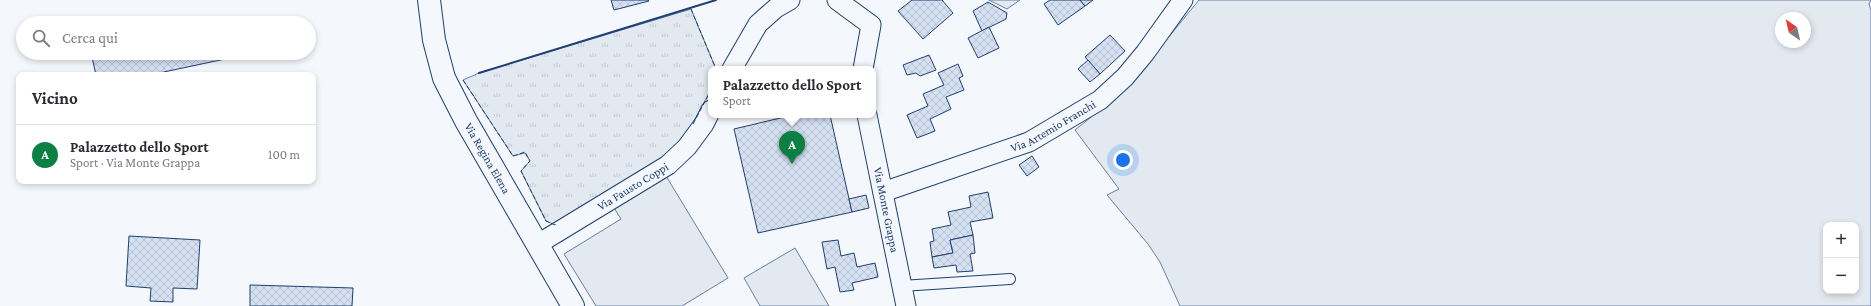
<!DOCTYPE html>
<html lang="it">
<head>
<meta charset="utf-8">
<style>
	:root { --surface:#fff; --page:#f7f7f7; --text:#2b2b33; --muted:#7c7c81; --line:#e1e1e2; --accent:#0b8043 }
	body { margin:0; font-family:"Crimson Pro",serif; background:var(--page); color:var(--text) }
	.controls { position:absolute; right:12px; bottom:12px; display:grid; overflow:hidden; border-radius:8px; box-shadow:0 2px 6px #0003 }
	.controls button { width:36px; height:36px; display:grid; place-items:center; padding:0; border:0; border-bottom:1px solid var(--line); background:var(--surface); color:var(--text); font:20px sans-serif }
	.compass { position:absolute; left:1775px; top:12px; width:36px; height:36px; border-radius:50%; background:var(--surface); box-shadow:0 2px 6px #0003; rotate:326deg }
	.you { position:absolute; left:1123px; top:160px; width:14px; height:14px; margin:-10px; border:3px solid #fff; border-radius:50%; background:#1a73e8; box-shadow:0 0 0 6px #1a73e833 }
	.badge { display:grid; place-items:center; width:26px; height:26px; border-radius:50%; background:var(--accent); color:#fff; font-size:13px; font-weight:700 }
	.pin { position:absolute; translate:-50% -33px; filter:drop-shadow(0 1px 2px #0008) }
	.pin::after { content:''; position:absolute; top:21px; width:14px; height:12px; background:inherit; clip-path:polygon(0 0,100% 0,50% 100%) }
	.popup { position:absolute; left:708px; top:66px; width:168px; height:52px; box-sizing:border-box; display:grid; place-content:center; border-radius:8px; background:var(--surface); filter:drop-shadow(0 1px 3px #0005); font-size:13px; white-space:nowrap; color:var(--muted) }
	.popup b { font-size:15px; color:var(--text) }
	.popup::after { content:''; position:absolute; left:50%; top:100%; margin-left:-8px; border:8px solid transparent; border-top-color:var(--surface) }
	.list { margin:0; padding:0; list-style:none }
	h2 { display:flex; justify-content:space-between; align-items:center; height:52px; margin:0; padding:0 16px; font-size:17px }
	h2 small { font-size:13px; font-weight:400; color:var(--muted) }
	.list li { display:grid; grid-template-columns:26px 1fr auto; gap:12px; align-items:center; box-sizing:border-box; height:60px; padding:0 16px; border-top:1px solid var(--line) }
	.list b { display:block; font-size:15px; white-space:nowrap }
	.list p { margin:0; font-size:13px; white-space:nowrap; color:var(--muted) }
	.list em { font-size:13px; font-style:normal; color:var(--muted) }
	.icon { flex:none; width:22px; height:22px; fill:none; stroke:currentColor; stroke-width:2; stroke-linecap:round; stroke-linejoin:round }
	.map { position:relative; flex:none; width:1871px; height:306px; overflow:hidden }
	.search { position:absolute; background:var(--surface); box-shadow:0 2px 6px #0003; left:16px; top:16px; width:300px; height:44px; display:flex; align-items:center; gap:10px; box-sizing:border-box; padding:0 14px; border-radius:22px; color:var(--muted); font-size:15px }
	.panel { position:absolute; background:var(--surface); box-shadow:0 2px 6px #0003; left:16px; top:72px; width:300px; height:112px; border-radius:8px }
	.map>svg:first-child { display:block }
</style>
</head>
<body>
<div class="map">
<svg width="1871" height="306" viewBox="0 0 1871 306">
	<defs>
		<pattern id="park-tufts" width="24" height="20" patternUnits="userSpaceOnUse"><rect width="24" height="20" fill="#e3e9f0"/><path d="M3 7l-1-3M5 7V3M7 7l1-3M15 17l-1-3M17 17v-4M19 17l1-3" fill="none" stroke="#c2c9d1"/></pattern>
		<pattern id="building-cross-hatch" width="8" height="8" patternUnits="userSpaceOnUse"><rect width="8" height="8" fill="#d5e0f0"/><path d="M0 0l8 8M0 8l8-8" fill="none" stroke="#b6c1d1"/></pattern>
	</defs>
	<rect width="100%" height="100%" fill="#f4f7fb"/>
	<g fill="#e3e9f0" stroke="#687fa3" fill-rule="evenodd">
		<polygon points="989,0 1020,0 1007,9"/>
		<path d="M1199,0H1871L1869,4L1871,10V306H1180L1160,262L1148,244L1107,195L1119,189L1075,130L1126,89ZM1781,18H1805V42H1781ZM1826,225H1856V291H1826Z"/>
		<polygon points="666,176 728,278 682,306 596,306 564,254 621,219 614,208"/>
		<polygon points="795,248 829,306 760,306 744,278"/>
	</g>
	<polygon fill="url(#park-tufts)" stroke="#687fa3" points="691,9 716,69 711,69 711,90 689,130 676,149 555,225 546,221 521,171 530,161 525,153 513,156 463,80 479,73"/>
	<g fill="url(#building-cross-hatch)" stroke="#1d3f73">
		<polygon points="611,0 648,0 649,1 614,10"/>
		<polygon points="912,0 942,0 953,13 923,39 898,11"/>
		<polygon points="1050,0 1080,0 1085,6 1058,25 1044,4"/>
		<polygon points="1080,0 1093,0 1085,6"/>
		<polygon points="988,2 1007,13 1006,19 982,31 973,11"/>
		<polygon points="989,27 999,48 978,58 968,38"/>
		<polygon points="1110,35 1125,51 1100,74 1085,57"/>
		<polygon points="112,53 244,53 244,55 159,73 160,75 96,75 92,57"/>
		<polygon points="929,55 936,70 920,76 916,73 907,75 903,65"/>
		<polygon points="1088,60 1100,74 1090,82 1078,69"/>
		<polygon points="958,64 963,76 959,78 964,90 946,97 951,109 930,119 935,131 917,138 907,115 928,106 923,94 944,85 938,73"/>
		<polygon points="793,115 830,115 852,212 758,233 734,129"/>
		<polygon points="1032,156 1039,167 1027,176 1019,165"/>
		<polygon points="988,192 993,218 970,222 973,235 950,240 953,253 932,257 930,242 934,241 932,229 951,225 948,212 971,207 969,196"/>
		<polygon points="866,195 869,208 852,212 849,199"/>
		<polygon points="973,235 975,253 970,254 973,271 957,272 956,265 934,268 932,257 953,253 950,240"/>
		<polygon points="129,236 200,240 197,289 173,288 173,302 150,301 151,288 126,286"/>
		<polygon points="838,240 841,256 854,253 857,267 875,263 878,277 852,283 854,290 840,292 835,267 827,269 822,242"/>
		<polygon points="250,285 353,288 352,306 250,306"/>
	</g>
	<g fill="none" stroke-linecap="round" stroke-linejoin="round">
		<g stroke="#1d3f73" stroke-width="12">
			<polyline id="service" points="901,286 1010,279"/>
		</g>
		<g stroke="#1d3f73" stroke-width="21">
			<g id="minor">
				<polyline points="837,0 871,25 863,69"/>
				<polyline points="732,69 758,24 776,8 790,0"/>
				<path id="s1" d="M867,115L906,306"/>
				<path id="s2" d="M883,192L1029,142L1100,100L1125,77L1145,53L1183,0"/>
				<path id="s3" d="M538,244L668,165L687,147L704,124L711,110"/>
			</g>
		</g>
		<g stroke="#1d3f73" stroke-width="24">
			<g id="tertiary">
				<path id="s4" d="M429,0L434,40L444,78L466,121L573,306"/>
			</g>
		</g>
		<use href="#service" stroke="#f4f7fb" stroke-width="10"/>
		<use href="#minor" stroke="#f4f7fb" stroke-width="19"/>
		<use href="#tertiary" stroke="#f4f7fb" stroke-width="22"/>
		<g stroke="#1d3f73" stroke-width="1" stroke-dasharray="5 2" stroke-linecap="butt">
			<polyline points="691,9 716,69"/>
			<polyline points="463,80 513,156 525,152 530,161 521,171 546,221 555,225 556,224"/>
			<polyline points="693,124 711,90"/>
		</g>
		<polyline stroke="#1d3f73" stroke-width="2" points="479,73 716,0"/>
	</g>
	<g text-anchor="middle" stroke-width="3" stroke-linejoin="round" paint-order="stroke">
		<g font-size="12" fill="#1d3f73" stroke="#f4f7fb">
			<text dy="4" stroke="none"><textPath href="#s2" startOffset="183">Via Artemio Franchi</textPath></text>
			<text dy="4" stroke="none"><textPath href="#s4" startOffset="171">Via Regina Elena</textPath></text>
			<text dy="4" stroke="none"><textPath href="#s3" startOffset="111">Via Fausto Coppi</textPath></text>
			<text dy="4" stroke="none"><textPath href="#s1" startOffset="97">Via Monte Grappa</textPath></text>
		</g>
	</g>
</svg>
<div class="controls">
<button>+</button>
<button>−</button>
</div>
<svg class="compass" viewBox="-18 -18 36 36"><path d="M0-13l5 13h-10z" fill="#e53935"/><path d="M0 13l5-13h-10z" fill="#7c7c81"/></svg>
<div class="you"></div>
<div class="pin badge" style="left:792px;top:164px">A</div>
<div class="popup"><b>Palazzetto dello Sport</b>Sport</div>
<div class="search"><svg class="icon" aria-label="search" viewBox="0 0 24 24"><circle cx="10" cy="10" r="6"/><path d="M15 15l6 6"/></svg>Cerca qui</div>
<section class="panel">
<h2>Vicino<small></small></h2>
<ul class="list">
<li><span class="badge">A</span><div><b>Palazzetto dello Sport</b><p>Sport · Via Monte Grappa</p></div><em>100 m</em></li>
</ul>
</section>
</div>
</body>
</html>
